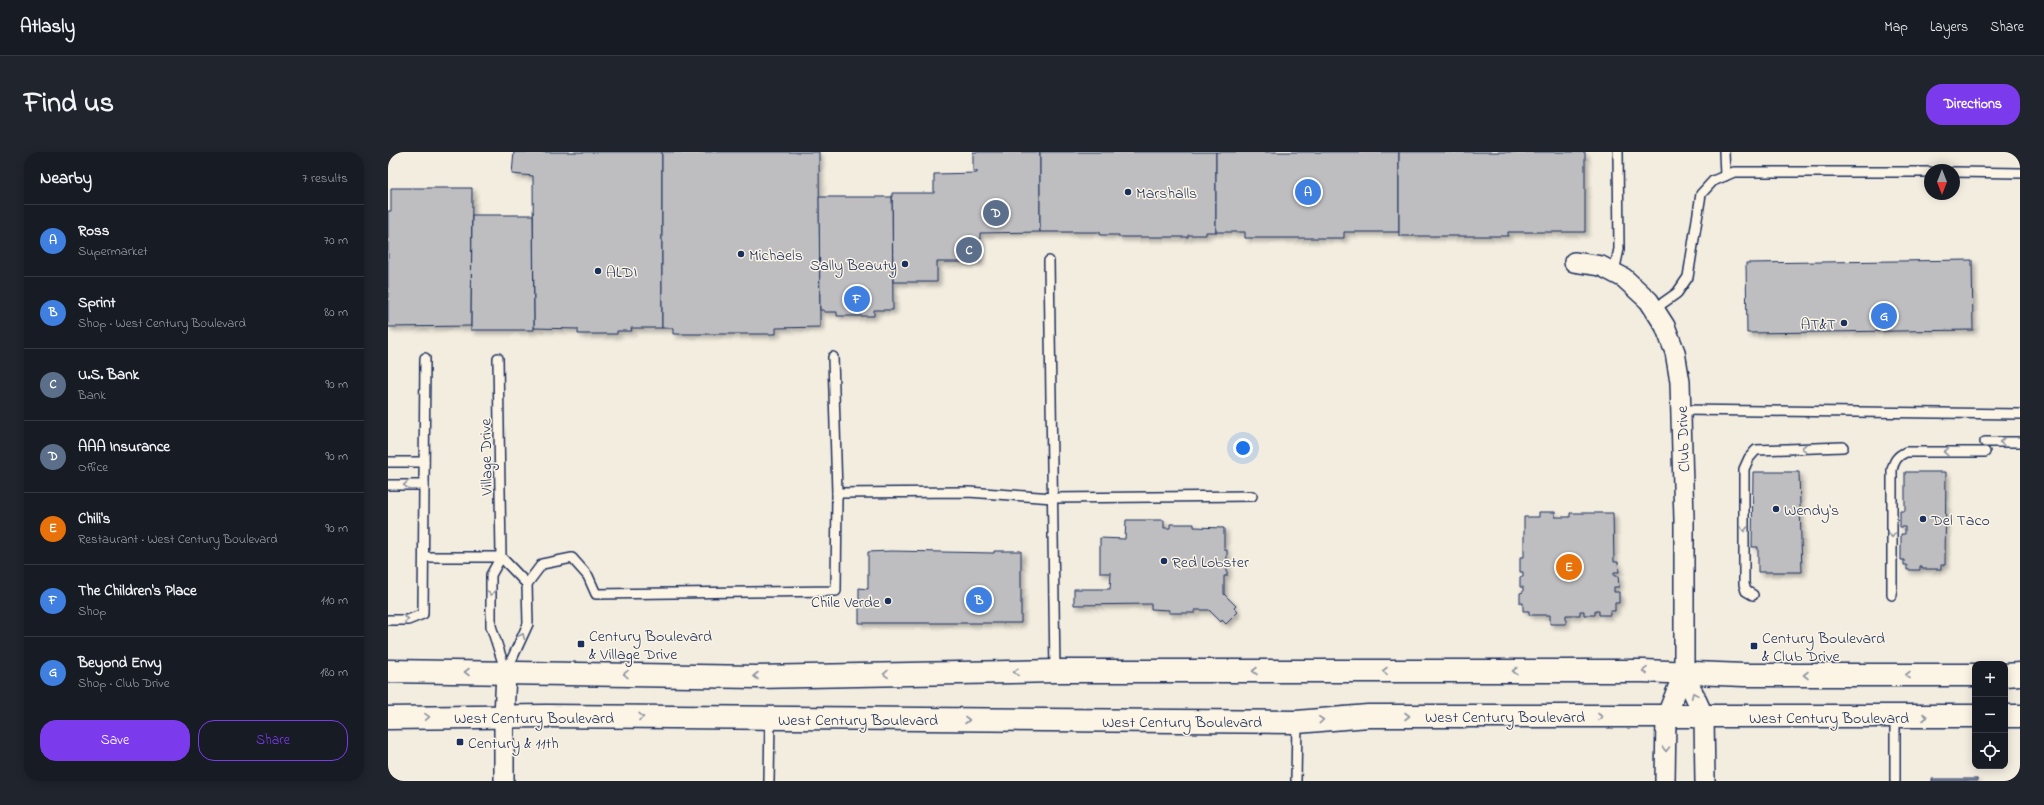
<!DOCTYPE html>
<html lang="en">
<head>
<meta charset="utf-8">
<style>
	:root { --surface:#171b24; --page:#20242c; --text:#f1f3f6; --muted:#9ea1a6; --line:#363941; --accent:#7c3aed }
	body { margin:0; font-family:"Indie Flower",sans-serif; background:var(--page); color:var(--text) }
	.controls { position:absolute; right:12px; bottom:12px; display:grid; overflow:hidden; border-radius:8px; box-shadow:0 2px 10px #0003 }
	.controls button { width:36px; height:36px; display:grid; place-items:center; padding:0; border:0; border-bottom:1px solid var(--line); background:var(--surface); color:var(--text); font:20px sans-serif }
	.compass { position:absolute; left:1536px; top:12px; width:36px; height:36px; border-radius:50%; background:var(--surface); box-shadow:0 2px 10px #0003; rotate:180deg }
	.you { position:absolute; left:855px; top:296px; width:14px; height:14px; margin:-10px; border:3px solid #fff; border-radius:50%; background:#1a73e8; box-shadow:0 0 0 6px #1a73e833 }
	.badge { display:grid; place-items:center; width:26px; height:26px; border-radius:50%; background:var(--accent); color:#fff; font-size:13px; font-weight:700 }
	.pin { position:absolute; translate:-50% -50%; border:2px solid #fff; box-shadow:0 1px 4px #0006 }
	.list { margin:0; padding:0; list-style:none }
	h2 { display:flex; justify-content:space-between; align-items:center; height:52px; margin:0; padding:0 16px; font-size:17px }
	h2 small { font-size:13px; font-weight:400; color:var(--muted) }
	.list li { display:grid; grid-template-columns:26px 1fr auto; gap:12px; align-items:center; box-sizing:border-box; height:72px; padding:0 16px; border-top:1px solid var(--line) }
	.list b { display:block; font-size:15px; white-space:nowrap }
	.list p { margin:0; font-size:13px; white-space:nowrap; color:var(--muted) }
	.list em { font-size:13px; font-style:normal; color:var(--muted) }
	.actions { display:flex; gap:8px; padding:12px 16px }
	.actions a { flex:1; padding:9px 0; border:1px solid var(--accent); border-radius:16px; text-align:center; font-size:14px; color:var(--accent) }
	.actions .main { background:var(--accent); color:#fff }
	.icon { flex:none; width:22px; height:22px; fill:none; stroke:currentColor; stroke-width:2; stroke-linecap:round; stroke-linejoin:round }
	.map { position:relative; flex:none; width:1632px; height:629px; overflow:hidden; border-radius:16px }
	header { display:flex; align-items:center; gap:24px; box-sizing:border-box; height:56px; padding:0 20px; background:var(--surface); border-bottom:1px solid var(--line) }
	header strong { font-size:19px }
	nav { display:flex; gap:22px; margin-inline-start:auto; font-size:14px }
	.intro { display:flex; align-items:center; justify-content:space-between; box-sizing:border-box; height:96px; padding:0 24px }
	h1 { margin:0; font-size:28px }
	.button { padding:10px 18px; border-radius:16px; background:var(--accent); color:#fff; font-size:14px; font-weight:700 }
	main { display:flex; gap:24px; padding:0 24px }
	aside { flex:1; background:var(--surface); border-radius:16px; box-shadow:0 2px 10px #0003 }
	.map>svg:first-child { display:block }
</style>
</head>
<body>
<header>
<strong>Atlasly</strong>
<nav><a>Map</a><a>Layers</a><a>Share</a></nav>
</header>
<div class="intro"><h1>Find us</h1><a class="button">Directions</a></div>
<main>
<aside>
<h2>Nearby<small>7 results</small></h2>
<ul class="list">
<li><span class="badge" style="background:#3f7fe0">A</span><div><b>Ross</b><p>Supermarket</p></div><em>70 m</em></li>
<li><span class="badge" style="background:#3f7fe0">B</span><div><b>Sprint</b><p>Shop · West Century Boulevard</p></div><em>80 m</em></li>
<li><span class="badge" style="background:#5c6f8a">C</span><div><b>U.S. Bank</b><p>Bank</p></div><em>90 m</em></li>
<li><span class="badge" style="background:#5c6f8a">D</span><div><b>AAA Insurance</b><p>Office</p></div><em>90 m</em></li>
<li><span class="badge" style="background:#e8710a">E</span><div><b>Chili's</b><p>Restaurant · West Century Boulevard</p></div><em>90 m</em></li>
<li><span class="badge" style="background:#3f7fe0">F</span><div><b>The Children's Place</b><p>Shop</p></div><em>110 m</em></li>
<li><span class="badge" style="background:#3f7fe0">G</span><div><b>Beyond Envy</b><p>Shop · Club Drive</p></div><em>180 m</em></li>
</ul>
<div class="actions"><a class="main">Save</a><a>Share</a></div>
</aside>
<div class="map">
<svg width="1632" height="629" viewBox="0 0 1632 629">
	<defs>
		<filter id="shadow"><feDropShadow dx="3.5" dy="3.5" stdDeviation="2" flood-color="#0004"/></filter>
	</defs>
	<rect width="100%" height="100%" fill="#f3ede0"/>
	<filter id="ink" filterUnits="userSpaceOnUse"><feTurbulence type="fractalNoise" baseFrequency=".025" numOctaves="2"/><feDisplacementMap in="SourceGraphic" scale="8" xChannelSelector="R" yChannelSelector="G"/><feConvolveMatrix kernelMatrix="1 2 1 2 8 2 1 2 1" color-interpolation-filters="sRGB"/></filter>
	<g filter="url(#ink)">
		<g fill="#bebec0" stroke="#1b2f5e" filter="url(#shadow)">
			<polygon points="126,0 274,0 274,176 243,176 244,179 229,179 229,182 190,182 190,177 146,176 145,24 124,22"/>
			<polygon points="274,0 431,0 432,175 388,176 388,182 285,182 285,176 274,176"/>
			<polygon points="585,0 652,0 652,80 592,81 592,110 549,110 549,130 505,130 504,41 546,41 546,22 589,21 589,19 585,19"/>
			<polygon points="652,0 828,0 828,80 818,80 818,83 800,83 800,85 731,85 731,83 712,83 712,80 652,80"/>
			<polygon points="828,0 1011,0 1011,80 956,80 956,86 857,86 857,80 828,80"/>
			<polygon points="1011,0 1197,0 1197,80 1120,80 1120,84 1011,84"/>
			<polygon points="3,36 84,36 83,174 0,175 0,59 3,59"/>
			<polygon points="431,45 504,45 505,158 486,158 486,164 449,164 449,160 436,160 436,158 432,158"/>
			<polygon points="84,63 145,63 146,178 83,178"/>
			<polygon points="1584,108 1585,178 1359,181 1358,111"/>
			<polygon points="1365,320 1411,320 1414,420 1370,420 1370,395 1364,395"/>
			<polygon points="1517,320 1558,320 1557,413 1553,413 1553,417 1534,417 1534,414 1532,414 1532,418 1519,418 1519,413 1516,413 1516,408 1513,408 1513,382 1517,382 1517,375 1512,375 1512,359 1517,359"/>
			<polygon points="1151,360 1167,360 1167,365 1182,365 1182,361 1225,361 1226,410 1230,410 1231,420 1226,420 1226,424 1230,424 1231,435 1226,435 1226,440 1231,440 1231,451 1227,451 1227,459 1222,459 1222,463 1211,463 1211,459 1207,459 1207,463 1196,463 1196,459 1192,459 1192,463 1178,463 1178,472 1162,472 1162,463 1141,463 1141,459 1135,459 1135,451 1132,451 1132,441 1135,440 1135,435 1132,435 1132,425 1135,425 1135,420 1132,420 1132,405 1136,405 1136,365 1151,365"/>
			<polygon points="738,368 776,368 776,376 782,376 782,372 806,372 806,375 836,376 836,398 839,398 839,424 836,424 836,442 848,454 846,456 850,460 838,472 834,468 833,470 821,458 807,458 807,461 781,461 781,458 763,457 763,452 686,453 686,437 722,437 723,421 712,421 712,386 737,387"/>
			<polygon points="503,399 606,401 606,399 633,399 633,471 471,471 471,436 480,437 480,400"/>
			<rect x="1544" y="627" width="45" height="2"/>
		</g>
		<g fill="none" stroke-linecap="round" stroke-linejoin="round">
			<g stroke="#1b2f5e" stroke-width="12">
				<g id="service">
					<polyline points="1336,0 1337,24"/>
					<polyline points="1566,20 1632,21"/>
					<polyline points="661,109 667,519"/>
					<polyline points="1226,120 1231,97 1230,0"/>
					<polyline points="1265,158 1289,141 1300,125 1313,42 1325,29 1346,20 1542,20"/>
					<polyline points="110,206 113,405"/>
					<polyline points="1292,258 1632,262"/>
					<polyline points="1597,290 1632,290"/>
					<polyline points="0,310 36,310"/>
					<polyline points="0,333 36,333"/>
					<polyline points="449,341 580,340 665,346 864,344"/>
					<polyline points="36,405 113,405"/>
					<polyline points="113,405 139,432 140,472 118,520"/>
					<polyline points="113,405 103,423 103,474 118,520"/>
					<polyline points="139,432 154,412 184,406 200,424 208,442 448,439 449,341 445,205"/>
					<polyline points="1365,443 1358,439 1356,432 1356,317 1361,306 1368,298 1455,295"/>
					<path d="M1504,443V318C1506,309 1509,304 1518,300H1597"/>
					<polyline points="0,468 20,468 35,462 37,206"/>
					<polyline points="1507,565 1507,629"/>
					<polyline points="381,629 382,567"/>
					<polyline points="908,629 909,570"/>
				</g>
			</g>
			<g stroke="#1b2f5e" stroke-width="22">
				<g id="minor">
					<polyline points="1186,110 1213,114 1236,126 1261,149 1277,174 1287,200 1292,230 1296,368 1296,520 1278,565 1277,629"/>
					<polyline points="1296,520 1316,565 1317,629"/>
					<polyline points="116,629 116,565 118,520"/>
				</g>
			</g>
			<g stroke="#1b2f5e" stroke-width="25">
				<g id="primary">
					<polyline points="0,519 368,525 667,519 1255,519 1356,523 1587,523"/>
					<polyline points="1617,523 1632,522"/>
					<polyline points="1617,564 1632,564"/>
					<polyline points="0,566 158,564 909,570 980,564 1587,564"/>
				</g>
			</g>
			<use href="#service" stroke="#fcf5e5" stroke-width="9"/>
			<use href="#minor" stroke="#fcf5e5" stroke-width="19"/>
			<use href="#primary" stroke="#fcf5e5" stroke-width="22"/>
		</g>
		<defs><path id="oneway-chevron" d="M-2-3.5L2.5 0L-2 3.5" fill="none" stroke-width="1.6" stroke-linecap="round" stroke-linejoin="round"/></defs>
		<g stroke="#8c92a2">
			<use href="#oneway-chevron" transform="translate(1614 290) rotate(179)"/>
			<use href="#oneway-chevron" transform="translate(1416 296) rotate(178)"/>
			<use href="#oneway-chevron" transform="translate(1558 300) rotate(-179)"/>
			<use href="#oneway-chevron" transform="translate(18 333) rotate(179)"/>
			<use href="#oneway-chevron" transform="translate(1356 377) rotate(90)"/>
			<use href="#oneway-chevron" transform="translate(1504 383) rotate(90)"/>
			<use href="#oneway-chevron" transform="translate(103 441) rotate(90)"/>
			<use href="#oneway-chevron" transform="translate(18 467) rotate(-7)"/>
			<use href="#oneway-chevron" transform="translate(134 484) rotate(-66)"/>
			<use href="#oneway-chevron" transform="translate(867 519) rotate(180)"/>
			<use href="#oneway-chevron" transform="translate(997 519) rotate(180)"/>
			<use href="#oneway-chevron" transform="translate(1127 519) rotate(180)"/>
			<use href="#oneway-chevron" transform="translate(1257 519) rotate(-179)"/>
			<use href="#oneway-chevron" transform="translate(79 520) rotate(-180)"/>
			<use href="#oneway-chevron" transform="translate(628 520) rotate(179)"/>
			<use href="#oneway-chevron" transform="translate(238 522) rotate(-179)"/>
			<use href="#oneway-chevron" transform="translate(498 522) rotate(179)"/>
			<use href="#oneway-chevron" transform="translate(1418 523) rotate(180)"/>
			<use href="#oneway-chevron" transform="translate(1520 523) rotate(180)"/>
			<use href="#oneway-chevron" transform="translate(368 524) rotate(-180)"/>
			<use href="#oneway-chevron" transform="translate(1306 543) rotate(-114)"/>
			<use href="#oneway-chevron" transform="translate(1019 564)"/>
			<use href="#oneway-chevron" transform="translate(39 565) rotate(-1)"/>
			<use href="#oneway-chevron" transform="translate(253 565) rotate(1)"/>
			<use href="#oneway-chevron" transform="translate(1212 565)"/>
			<use href="#oneway-chevron" transform="translate(1537 565)"/>
			<use href="#oneway-chevron" transform="translate(579 568)"/>
			<use href="#oneway-chevron" transform="translate(933 568) rotate(-5)"/>
			<use href="#oneway-chevron" transform="translate(1278 597) rotate(90)"/>
		</g>
	</g>
	<g fill="#1b2f5e" stroke="#fcf5e5" stroke-width="1.5">
		<circle cx="740" cy="40" r="4"/>
		<circle cx="353" cy="102" r="4"/>
		<circle cx="517" cy="112" r="4"/>
		<circle cx="210" cy="119" r="4"/>
		<circle cx="1456" cy="171" r="4"/>
		<circle cx="1388" cy="357" r="4"/>
		<circle cx="1535" cy="367" r="4"/>
		<circle cx="776" cy="409" r="4"/>
		<circle cx="500" cy="449" r="4"/>
		<rect x="189" y="488" width="8" height="8" rx="2"/>
		<rect x="1362" y="490" width="8" height="8" rx="2"/>
		<rect x="68" y="586" width="8" height="8" rx="2"/>
	</g>
	<g text-anchor="middle" stroke-width="3" stroke-linejoin="round" paint-order="stroke">
		<g font-size="16" fill="#1b2f5e" stroke="#fcf5e5" text-anchor="start">
			<text x="748" y="46">Marshalls</text>
			<text x="361" y="108">Michaels</text>
			<text x="509" y="118" text-anchor="end">Sally Beauty</text>
			<text x="218" y="125">ALDI</text>
			<text x="1448" y="177" text-anchor="end">AT&amp;T</text>
			<text x="1396" y="363">Wendy's</text>
			<text x="1543" y="373">Del Taco</text>
			<text x="784" y="415">Red Lobster</text>
			<text x="492" y="455" text-anchor="end">Chile Verde</text>
			<text x="201" y="489">Century Boulevard<tspan x="201" dy="18">&amp; Village Drive</tspan></text>
			<text x="1374" y="491">Century Boulevard<tspan x="1374" dy="18">&amp; Club Drive</tspan></text>
			<text x="80" y="596">Century &amp; 11th</text>
		</g>
		<g font-size="16" fill="#1b2f5e" stroke="#fcf5e5">
			<text transform="translate(1294 287) rotate(-92)" y="6">Club Drive</text>
			<text transform="translate(97 305) rotate(-91)" y="6">Village Drive</text>
			<text x="1117" y="570">West Century Boulevard</text>
			<text x="146" y="571">West Century Boulevard</text>
			<text x="1441" y="571">West Century Boulevard</text>
			<text x="470" y="573">West Century Boulevard</text>
			<text x="794" y="575">West Century Boulevard</text>
		</g>
	</g>
</svg>
<div class="controls">
<button>+</button>
<button>−</button>
<button><svg class="icon" aria-label="locate" viewBox="0 0 24 24"><circle cx="12" cy="12" r="6"/><path d="M12 2v4M12 18v4M2 12h4M18 12h4"/></svg></button>
</div>
<svg class="compass" viewBox="-18 -18 36 36"><path d="M0-13l5 13h-10z" fill="#e53935"/><path d="M0 13l5-13h-10z" fill="#9ea1a6"/></svg>
<div class="you"></div>
<div class="pin badge" style="left:920px;top:40px;background:#3f7fe0">A</div>
<div class="pin badge" style="left:591px;top:448px;background:#3f7fe0">B</div>
<div class="pin badge" style="left:581px;top:98px;background:#5c6f8a">C</div>
<div class="pin badge" style="left:608px;top:61px;background:#5c6f8a">D</div>
<div class="pin badge" style="left:1181px;top:415px;background:#e8710a">E</div>
<div class="pin badge" style="left:469px;top:147px;background:#3f7fe0">F</div>
<div class="pin badge" style="left:1496px;top:164px;background:#3f7fe0">G</div>
</div>
</main>
</body>
</html>
